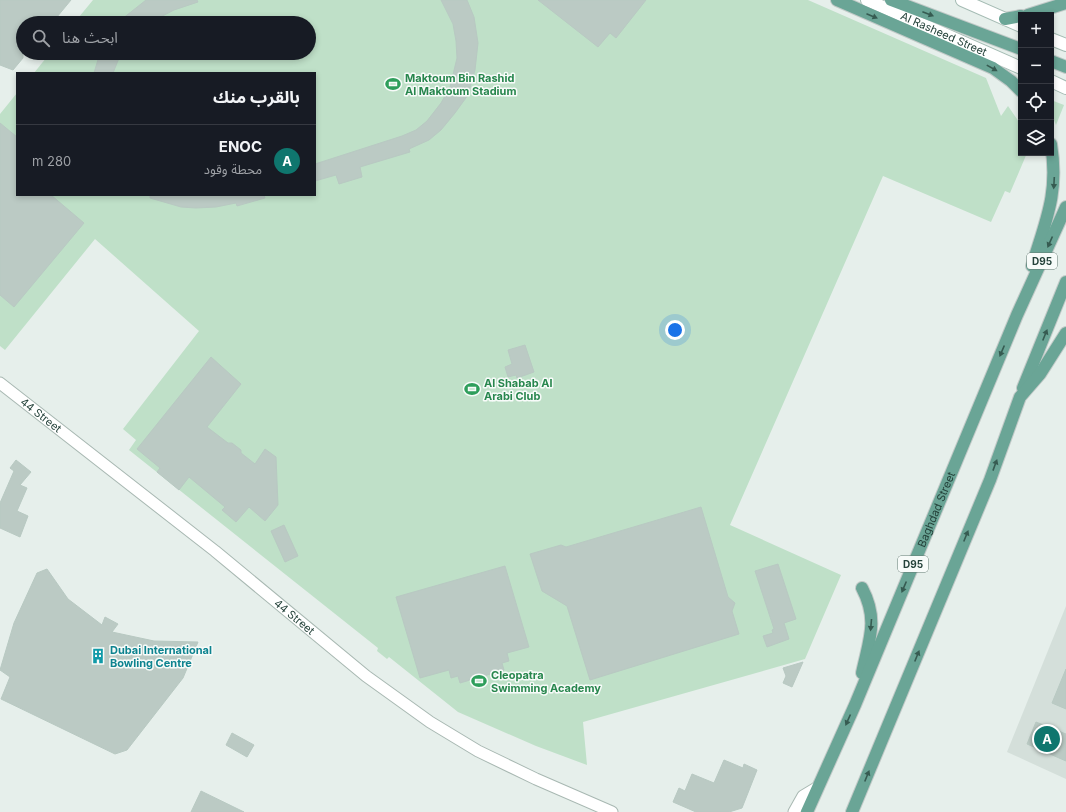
<!DOCTYPE html>
<html lang="ar">
<head>
<meta charset="utf-8">
<style>
	:root { --surface:#171b24; --page:#20242c; --text:#f1f3f6; --muted:#9ea1a6; --line:#363941; --accent:#0f766e }
	body { margin:0; font-family:Inter,"Noto Sans Arabic",sans-serif; background:var(--page); color:var(--text); direction:rtl }
	.controls { position:absolute; right:12px; top:12px; display:grid; overflow:hidden; border-radius:0px; box-shadow:0 2px 6px #0003 }
	.controls button { width:36px; height:36px; display:grid; place-items:center; padding:0; border:0; border-bottom:1px solid var(--line); background:var(--surface); color:var(--text); font:20px sans-serif }
	.you { position:absolute; left:675px; top:330px; width:14px; height:14px; margin:-10px; border:3px solid #fff; border-radius:50%; background:#1a73e8; box-shadow:0 0 0 6px #1a73e833 }
	.badge { display:grid; place-items:center; width:26px; height:26px; border-radius:50%; background:var(--accent); color:#fff; font-size:13px; font-weight:700 }
	.pin { position:absolute; translate:-50% -50%; border:2px solid #fff; box-shadow:0 1px 4px #0006 }
	.list { margin:0; padding:0; list-style:none }
	h2 { display:flex; justify-content:space-between; align-items:center; height:52px; margin:0; padding:0 16px; font-size:17px }
	h2 small { font-size:13px; font-weight:400; color:var(--muted) }
	.list li { display:grid; grid-template-columns:26px 1fr auto; gap:12px; align-items:center; box-sizing:border-box; height:72px; padding:0 16px; border-top:1px solid var(--line) }
	.list b { display:block; font-size:15px; white-space:nowrap }
	.list p { margin:0; font-size:13px; white-space:nowrap; color:var(--muted) }
	.list em { font-size:13px; font-style:normal; color:var(--muted) }
	.icon { flex:none; width:22px; height:22px; fill:none; stroke:currentColor; stroke-width:2; stroke-linecap:round; stroke-linejoin:round }
	.map { position:relative; flex:none; width:1066px; height:812px; overflow:hidden; direction:ltr }
	.search { position:absolute; background:var(--surface); box-shadow:0 2px 6px #0003; left:16px; top:16px; width:300px; height:44px; display:flex; align-items:center; gap:10px; box-sizing:border-box; padding:0 14px; border-radius:22px; color:var(--muted); font-size:15px }
	.panel { position:absolute; background:var(--surface); box-shadow:0 2px 6px #0003; left:16px; top:72px; width:300px; height:124px; border-radius:0px; direction:rtl }
	.map>svg:first-child { display:block }
</style>
</head>
<body>
<div class="map">
<svg width="1066" height="812" viewBox="0 0 1066 812">
	<rect width="100%" height="100%" fill="#e6efeb"/>
	<polygon fill="#d4dfda" points="1066,606 1066,779 1007,752"/>
	<g fill="#bfe0c8">
		<polygon points="93,0 808,0 986,78 1001,116 1008,106 1021,125 1021,153 1027,153 1010,193 1005,191 991,222 883,176 730,525 841,575 805,659 583,722 587,765 536,746 458,712 389,657 387,659 377,651 378,648 129,450 136,440 123,429 199,331 95,239 5,350 0,346 0,114 17,93 17,195 315,195 315,73 34,73 50,53 309,53 309,23 74,23"/>
		<polygon points="1051,100 1064,105 1056,125 1051,113"/>
	</g>
	<g fill="#bbcac4" stroke="#b8c9c2">
		<polygon points="0,0 71,0 52,23 23,23 23,58 13,70 0,65"/>
		<polygon points="146,0 197,0 198,2 174,10 149,23 117,23"/>
		<polygon points="441,0 467,0 474,17 478,43 475,70 468,95 455,113 441,130 429,140 409,149 410,152 360,167 362,177 339,184 336,175 315,181 315,164 402,136 416,130 427,121 441,103 450,87 457,58 456,41 453,24"/>
		<polygon points="538,0 646,0 616,38 610,33 598,47"/>
		<polygon points="100,53 121,53 113,73 94,73"/>
		<polygon points="0,123 17,137 17,195 51,195 84,223 14,307 0,295"/>
		<polygon points="150,195 264,195 265,198 237,206 236,203 216,207 196,208 181,207 150,198"/>
		<polygon points="525,345 534,372 517,378 516,375 508,377 505,367 512,364 508,350"/>
		<polygon points="211,357 241,384 207,427 228,443 232,443 241,450 241,453 255,464 265,449 276,457 278,505 265,521 249,507 236,522 222,510 225,507 189,477 179,490 157,472 160,468 137,449"/>
		<polygon points="16,460 31,472 20,485 27,488 17,511 28,516 20,537 0,528 0,503 14,471 10,468"/>
		<polygon points="701,507 728,597 735,603 732,611 739,634 590,680 567,606 542,591 530,554 561,545 566,547"/>
		<polygon points="284,525 298,556 285,562 271,531"/>
		<polygon points="778,564 796,619 784,623 789,639 767,647 763,636 773,633 772,630 774,629 755,571"/>
		<polygon points="505,566 529,647 507,653 509,661 502,663 504,670 460,683 458,676 451,678 449,670 420,678 396,597"/>
		<polygon points="47,569 68,599 102,625 105,617 118,624 112,632 154,641 198,642 183,678 127,750 115,754 1,699 10,677 0,670 14,623 37,573"/>
		<polygon points="803,662 792,687 783,683 786,676 783,668"/>
		<polygon points="1066,669 1066,709 1052,703"/>
		<polygon points="1036,722 1066,734 1066,761 1027,744"/>
		<polygon points="232,733 254,745 247,757 226,745"/>
		<polygon points="724,760 743,768 744,764 757,770 742,808 729,812 696,812 673,802 679,788 685,791 692,774 714,783"/>
		<polygon points="201,791 244,812 191,812"/>
	</g>
	<g fill="none" stroke-linecap="round" stroke-linejoin="round">
		<g stroke="#a8b8b2" stroke-width="13">
			<g id="street">
				<path id="s1" d="M0,383L215,551L366,676L430,722L478,751L536,779L612,812"/>
				<polyline points="794,812 803,796 818,787"/>
			</g>
		</g>
		<g stroke="#a4bbb3" stroke-width="14">
			<g id="secondary">
				<path id="s2" d="M867,0L1021,68"/>
				<polyline points="962,0 1021,26"/>
				<polyline points="1051,39 1066,45"/>
				<polyline points="1051,81 1066,88"/>
			</g>
		</g>
		<g stroke="#c2cac8" stroke-width="14">
			<g id="primary">
				<polyline points="837,0 993,68 1011,81 1021,91"/>
				<polyline points="891,0 1021,49"/>
				<polyline points="1028,15 1066,3"/>
				<polyline points="1005,19 1021,16"/>
				<polyline points="1051,61 1066,67"/>
				<path d="M1032,266C1046,220 1059,193 1051,144"/>
				<polyline points="1023,388 1066,282"/>
				<path d="M862,673C869,640 879,620 862,588"/>
				<path id="s3" d="M807,812L855,705L1017,315L1066,207"/>
				<polyline points="852,812 990,480 1020,397 1040,374 1066,333"/>
			</g>
		</g>
		<use href="#street" stroke="#fff" stroke-width="11"/>
		<use href="#secondary" stroke="#fff" stroke-width="12"/>
		<use href="#primary" stroke="#6aa596" stroke-width="12"/>
	</g>
	<defs><path id="oneway-solid" d="M-6-.8H1V-3.2L6.5 0L1 3.2V.8H-6Z"/></defs>
	<g fill="#365b51">
		<use href="#oneway-solid" transform="translate(928 14) rotate(21)"/>
		<use href="#oneway-solid" transform="translate(872 16) rotate(23)"/>
		<use href="#oneway-solid" transform="translate(992 68) rotate(29)"/>
		<use href="#oneway-solid" transform="translate(1054 183) rotate(93)"/>
		<use href="#oneway-solid" transform="translate(1050 242) rotate(114)"/>
		<use href="#oneway-solid" transform="translate(1045 335) rotate(-68)"/>
		<use href="#oneway-solid" transform="translate(1002 351) rotate(113)"/>
		<use href="#oneway-solid" transform="translate(995 465) rotate(-70)"/>
		<use href="#oneway-solid" transform="translate(966 536) rotate(-68)"/>
		<use href="#oneway-solid" transform="translate(904 587) rotate(113)"/>
		<use href="#oneway-solid" transform="translate(871 625) rotate(95)"/>
		<use href="#oneway-solid" transform="translate(917 656) rotate(-68)"/>
		<use href="#oneway-solid" transform="translate(848 720) rotate(114)"/>
		<use href="#oneway-solid" transform="translate(867 776) rotate(-68)"/>
	</g>
	<defs>
		<g id="stadium-bare" transform="scale(1.2)"><path d="M0-5a6.5 5 0 1 0 0 10a6.5 5 0 1 0 0-10ZM-3.5-1.8h7v3.6h-7Z" fill="#2e9e5b" stroke="#f7fbf9" stroke-width="2.5" paint-order="stroke"/></g>
		<g id="building-bare" transform="scale(1.2)"><path d="M-4-6H4V6H1V3H-1V6H-4ZM-2.5-4.3h1.7v1.8h-1.7ZM.8-4.3h1.7v1.8H.8ZM-2.5-1h1.7V.8h-1.7ZM.8-1h1.7V.8H.8Z" fill="#0f9aa8" stroke="#f7fbf9" stroke-width="2.5" paint-order="stroke"/></g>
	</defs>
	<g fill-rule="evenodd">
		<use href="#stadium-bare" x="393" y="84"/>
		<use href="#stadium-bare" x="472" y="389"/>
		<use href="#building-bare" x="98" y="656"/>
		<use href="#stadium-bare" x="479" y="681"/>
	</g>
	<g text-anchor="middle" stroke-width="3" stroke-linejoin="round" paint-order="stroke">
		<g fill="#f7fbf9" stroke="#637a73" stroke-width="1">
			<rect x="1027" y="253" width="30" height="16" rx="3"/>
			<rect x="898" y="556" width="30" height="16" rx="3"/>
		</g>
		<g font-size="10" font-weight="bold" fill="#24423a">
			<text x="1042" y="265">D95</text>
			<text x="913" y="568">D95</text>
		</g>
		<g font-size="11" fill="#24423a" stroke="#f7fbf9">
			<text dy="4" stroke="none"><textPath href="#s2" startOffset="84">Al Rasheed Street</textPath></text>
			<text dy="4" stroke="none"><textPath href="#s1" startOffset="52">44 Street</textPath></text>
			<text dy="4" stroke="none"><textPath href="#s3" startOffset="329">Baghdad Street</textPath></text>
			<text dy="4" stroke="none"><textPath href="#s1" startOffset="376">44 Street</textPath></text>
		</g>
		<g font-size="11" font-weight="bold" fill="#27864d" stroke="#f7fbf9" text-anchor="start">
			<text x="405" y="82">Maktoum Bin Rashid<tspan x="405" dy="13">Al Maktoum Stadium</tspan></text>
			<text x="484" y="387">Al Shabab Al<tspan x="484" dy="13">Arabi Club</tspan></text>
			<text x="491" y="679">Cleopatra<tspan x="491" dy="13">Swimming Academy</tspan></text>
		</g>
		<g font-size="11" font-weight="bold" fill="#0d838f" stroke="#f7fbf9" text-anchor="start">
			<text x="110" y="654">Dubai International<tspan x="110" dy="13">Bowling Centre</tspan></text>
		</g>
	</g>
</svg>
<div class="controls">
<button>+</button>
<button>−</button>
<button><svg class="icon" aria-label="locate" viewBox="0 0 24 24"><circle cx="12" cy="12" r="6"/><path d="M12 2v4M12 18v4M2 12h4M18 12h4"/></svg></button>
<button><svg class="icon" aria-label="layers" viewBox="0 0 24 24"><path d="M12 4l9 5-9 5-9-5zM3 14l9 5 9-5"/></svg></button>
</div>
<div class="you"></div>
<div class="pin badge" style="left:1047px;top:739px">A</div>
<div class="search"><svg class="icon" aria-label="search" viewBox="0 0 24 24"><circle cx="10" cy="10" r="6"/><path d="M15 15l6 6"/></svg>ابحث هنا</div>
<section class="panel">
<h2>بالقرب منك<small></small></h2>
<ul class="list">
<li><span class="badge">A</span><div><b>ENOC</b><p>محطة وقود</p></div><em>280 m</em></li>
</ul>
</section>
</div>
</body>
</html>
